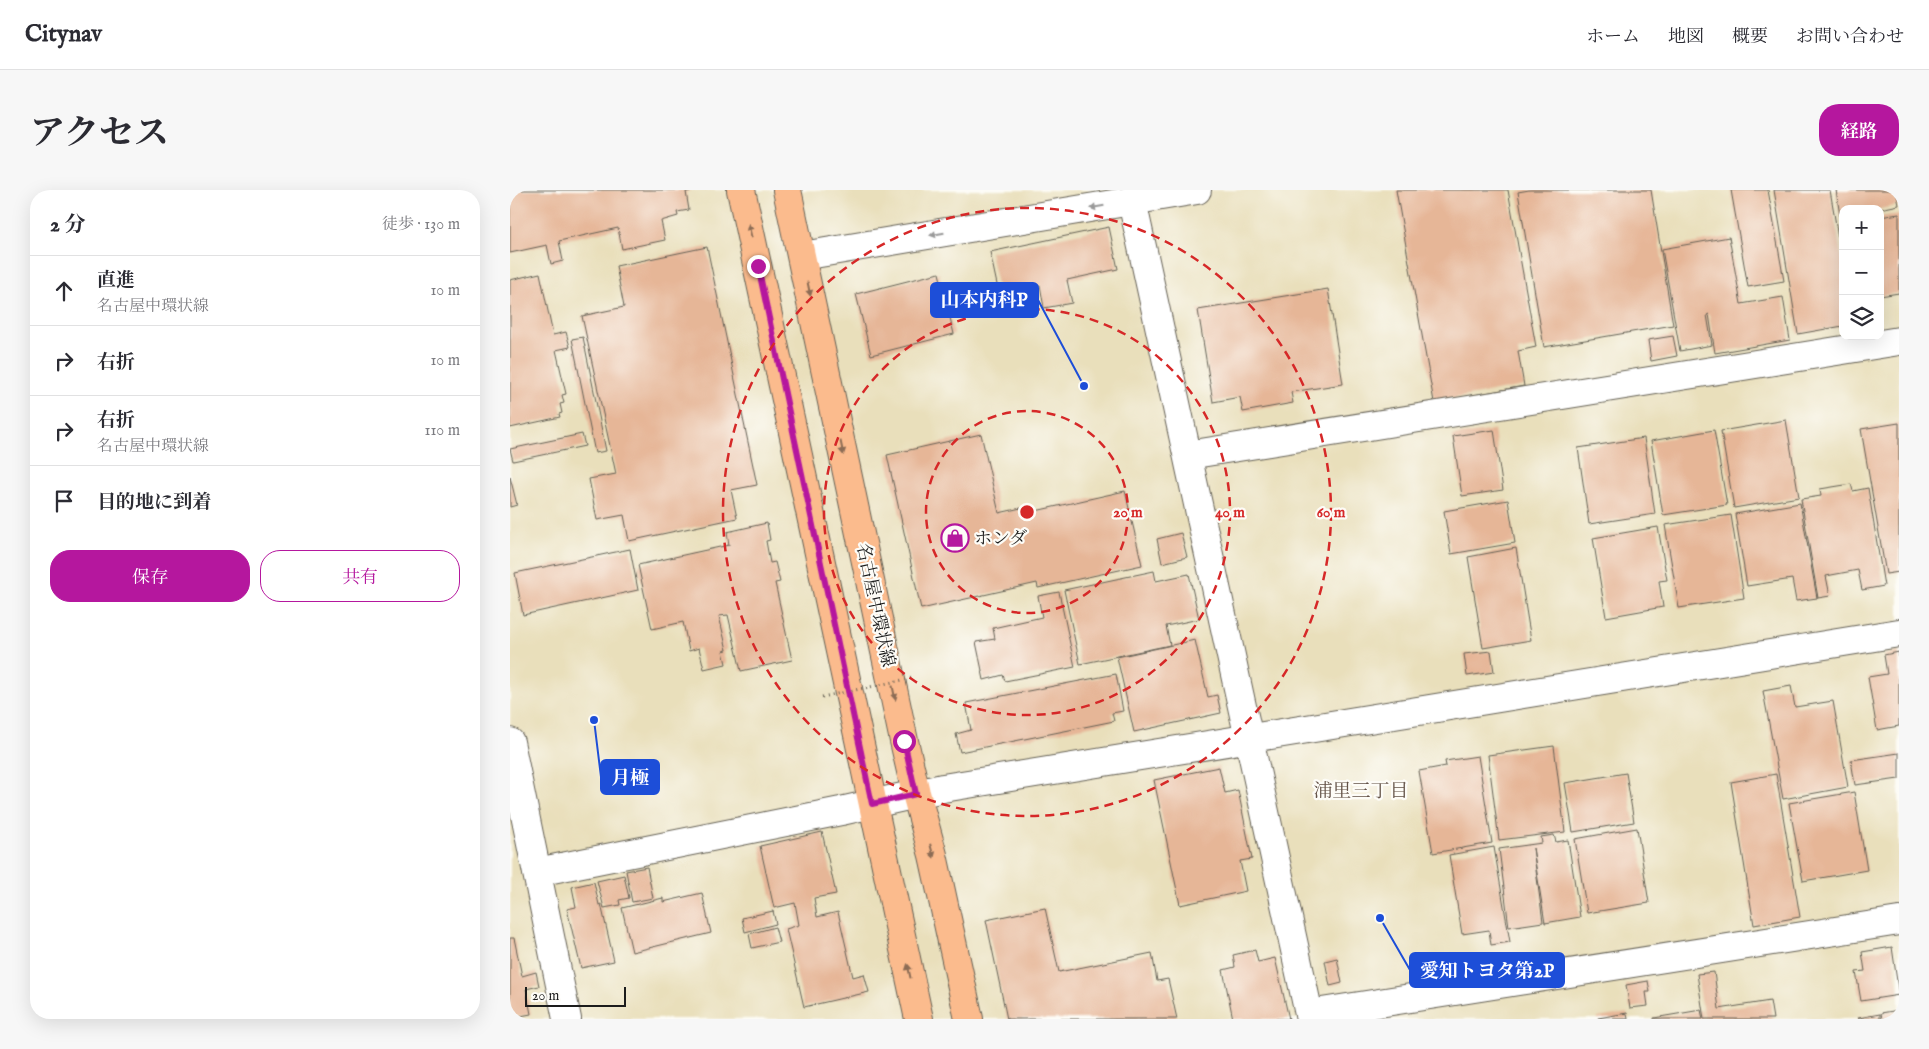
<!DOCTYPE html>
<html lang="ja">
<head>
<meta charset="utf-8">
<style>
	:root { --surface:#fff; --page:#f7f7f7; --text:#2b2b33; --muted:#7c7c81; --line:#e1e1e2; --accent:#b5179e }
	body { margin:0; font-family:"IM FELL English","Noto Serif JP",serif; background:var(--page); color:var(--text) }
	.controls { position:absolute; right:15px; top:15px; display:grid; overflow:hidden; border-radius:10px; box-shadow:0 5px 20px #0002 }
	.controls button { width:45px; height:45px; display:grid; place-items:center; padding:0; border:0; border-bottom:1px solid var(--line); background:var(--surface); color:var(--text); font:25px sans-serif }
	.scale { position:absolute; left:15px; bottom:12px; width:101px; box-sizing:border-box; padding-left:5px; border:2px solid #1c1c1c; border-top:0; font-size:14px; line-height:18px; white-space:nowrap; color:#1c1c1c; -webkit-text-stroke:4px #fdfcf7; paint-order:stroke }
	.stop { position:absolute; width:15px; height:15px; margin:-11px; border:4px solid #b5179e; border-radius:50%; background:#fff }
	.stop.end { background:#b5179e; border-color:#fff; box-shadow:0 1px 5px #0008 }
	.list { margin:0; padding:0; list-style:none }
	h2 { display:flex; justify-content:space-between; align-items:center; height:65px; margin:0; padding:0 20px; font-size:21px }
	h2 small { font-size:16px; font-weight:400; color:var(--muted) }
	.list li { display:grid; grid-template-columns:32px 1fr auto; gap:15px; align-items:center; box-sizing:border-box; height:70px; padding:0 20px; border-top:1px solid var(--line) }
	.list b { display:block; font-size:19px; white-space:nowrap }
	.list p { margin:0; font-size:16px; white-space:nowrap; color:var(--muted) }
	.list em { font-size:16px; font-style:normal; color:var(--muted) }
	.actions { display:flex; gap:10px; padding:15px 20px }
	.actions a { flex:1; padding:11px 0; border:1px solid var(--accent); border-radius:20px; text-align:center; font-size:18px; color:var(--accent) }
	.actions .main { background:var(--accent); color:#fff }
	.icon { flex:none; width:28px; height:28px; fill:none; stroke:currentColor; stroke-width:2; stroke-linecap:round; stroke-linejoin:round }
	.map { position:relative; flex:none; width:1389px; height:829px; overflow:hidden; border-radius:20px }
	header { display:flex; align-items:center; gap:30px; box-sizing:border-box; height:70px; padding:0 25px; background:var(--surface); border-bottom:1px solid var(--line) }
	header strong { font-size:24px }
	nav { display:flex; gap:28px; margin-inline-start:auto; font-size:18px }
	.intro { display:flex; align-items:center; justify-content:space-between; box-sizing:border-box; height:120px; padding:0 30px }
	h1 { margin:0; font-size:35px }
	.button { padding:12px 22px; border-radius:20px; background:var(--accent); color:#fff; font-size:18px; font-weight:700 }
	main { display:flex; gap:30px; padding:0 30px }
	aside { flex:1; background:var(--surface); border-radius:20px; box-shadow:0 5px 20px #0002 }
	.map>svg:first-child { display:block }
</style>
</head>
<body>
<header>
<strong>Citynav</strong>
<nav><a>ホーム</a><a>地図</a><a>概要</a><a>お問い合わせ</a></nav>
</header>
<div class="intro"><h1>アクセス</h1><a class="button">経路</a></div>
<main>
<aside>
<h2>2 分<small>徒歩 · 130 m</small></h2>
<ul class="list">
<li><svg class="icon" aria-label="ahead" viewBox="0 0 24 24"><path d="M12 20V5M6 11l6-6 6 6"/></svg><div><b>直進</b><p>名古屋中環状線</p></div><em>10 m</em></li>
<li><svg class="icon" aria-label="right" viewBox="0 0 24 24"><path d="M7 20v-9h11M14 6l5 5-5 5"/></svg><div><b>右折</b></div><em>10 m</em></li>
<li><svg class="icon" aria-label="right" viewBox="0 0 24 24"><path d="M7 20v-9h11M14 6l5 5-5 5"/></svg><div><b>右折</b><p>名古屋中環状線</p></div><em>110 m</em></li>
<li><svg class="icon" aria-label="arrive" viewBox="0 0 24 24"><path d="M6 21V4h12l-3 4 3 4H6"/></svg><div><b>目的地に到着</b></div></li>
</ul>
<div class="actions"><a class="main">保存</a><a>共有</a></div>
</aside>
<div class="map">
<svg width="1389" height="829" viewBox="0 0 1389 829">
	<rect width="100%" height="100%" fill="#fdfcf7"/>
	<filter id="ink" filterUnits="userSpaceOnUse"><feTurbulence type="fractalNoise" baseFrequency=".02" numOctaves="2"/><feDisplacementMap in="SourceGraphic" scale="10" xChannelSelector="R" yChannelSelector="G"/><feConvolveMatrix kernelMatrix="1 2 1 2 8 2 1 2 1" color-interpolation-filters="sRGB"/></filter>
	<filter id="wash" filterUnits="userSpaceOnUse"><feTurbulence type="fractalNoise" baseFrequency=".0096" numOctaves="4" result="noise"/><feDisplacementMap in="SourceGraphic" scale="20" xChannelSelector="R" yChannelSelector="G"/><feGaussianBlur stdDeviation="1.12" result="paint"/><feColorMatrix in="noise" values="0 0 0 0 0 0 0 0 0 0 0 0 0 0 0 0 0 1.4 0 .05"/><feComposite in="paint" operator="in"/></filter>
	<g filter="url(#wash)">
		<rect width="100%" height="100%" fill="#e9dfbb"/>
		<g id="blocks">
			<g fill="#e6b697">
				<polygon points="0,0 181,0 181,1 176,2 179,20 167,22 168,26 151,31 155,50 112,59 108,38 49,51 53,71 41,74 37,55 0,63"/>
				<polygon points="886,0 998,0 1026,157 1008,161 1014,196 924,212"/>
				<polygon points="1019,0 1141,0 1163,135 1034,157 1008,2"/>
				<polygon points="1221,0 1258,0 1274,91 1238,97"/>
				<polygon points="1264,0 1320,0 1333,76 1333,136 1288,144"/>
				<polygon points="1326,0 1386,0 1389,15 1370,19 1333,19 1333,25 1330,26"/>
				<polygon points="1389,24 1389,103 1370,106 1370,27"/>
				<polygon points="599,37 608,79 557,90 562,113 534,118 530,95 489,104 480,62"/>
				<polygon points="1219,47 1231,114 1273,107 1280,150 1205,163 1199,124 1197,125 1202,155 1170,161 1152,59"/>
				<polygon points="197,57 247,295 221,300 227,328 119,351 114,325 87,330 79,289 106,284 72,126 114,117 106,76"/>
				<polygon points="30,83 43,145 56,142 60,157 46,160 56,204 52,205 54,213 50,214 52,223 49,224 50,227 0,238 0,90"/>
				<polygon points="429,83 444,144 361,165 346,104"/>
				<polygon points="818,99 833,194 781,202 783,213 733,222 730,207 703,212 688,120"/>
				<polygon points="1163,146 1167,166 1141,171 1138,150"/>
				<polygon points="73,147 96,261 85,263 62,149"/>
				<polygon points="1276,230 1289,307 1224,318 1211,241"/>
				<polygon points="1389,233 1389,382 1376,384 1351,239"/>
				<polygon points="984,240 993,300 952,306 943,246"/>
				<polygon points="1204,240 1217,315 1153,325 1141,251"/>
				<polygon points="72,244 75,256 3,271 0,259"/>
				<polygon points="471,244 489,323 511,318 512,324 615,301 632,375 528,398 527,393 411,419 377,265"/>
				<polygon points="1134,248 1145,324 1079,334 1068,258"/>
				<polygon points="0,287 7,315 0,317"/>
				<polygon points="1341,294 1343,301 1358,298 1374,396 1352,400 1348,380 1316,386 1320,406 1308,408 1291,309 1311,306 1310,299"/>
				<polygon points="998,310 1005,353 941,364 934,321"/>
				<polygon points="1290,313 1307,408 1286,411 1282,389 1237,396 1225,324"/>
				<polygon points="1221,325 1234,408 1169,418 1155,335"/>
				<polygon points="257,333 260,350 256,351 260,373 265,372 270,392 265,393 282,470 231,481 218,425 209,426 217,460 213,461 216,474 194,479 189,458 179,461 173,432 142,439 128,375 219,355 217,342"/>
				<polygon points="1148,337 1157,390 1149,391 1153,417 1096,427 1083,348"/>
				<polygon points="671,343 677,367 652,373 647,349"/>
				<polygon points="1006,358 1021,450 973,458 958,367"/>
				<polygon points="120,359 128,400 13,425 5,383"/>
				<polygon points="644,381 646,391 679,384 689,429 656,436 660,455 570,474 554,400"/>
				<polygon points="549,402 565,477 495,491 493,485 474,490 466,452 485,449 483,438 532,427 528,406"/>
				<polygon points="685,450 698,507 707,505 711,523 624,542 607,467"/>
				<polygon points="981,461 984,482 957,486 954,464"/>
				<polygon points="1389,462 1389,536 1367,540 1358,487 1377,484 1374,465"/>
				<polygon points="606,484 613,521 602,523 604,531 450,562 446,544 461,540 456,513"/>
				<polygon points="1281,496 1285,517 1323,511 1338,597 1273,609 1253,501"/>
				<polygon points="1044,556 1055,642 989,650 978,565"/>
				<polygon points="1389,563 1389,589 1345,595 1341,570"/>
				<polygon points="968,566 982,653 923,663 909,581 936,576 935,571"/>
				<polygon points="709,577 715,603 728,600 742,669 730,671 736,701 670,715 644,590"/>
				<polygon points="1116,583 1124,632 1063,642 1055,593"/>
				<polygon points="1266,584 1290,727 1244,735 1221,592"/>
				<polygon points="1344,602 1357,680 1293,691 1279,613"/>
				<polygon points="1127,638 1139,713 1077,723 1065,649"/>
				<polygon points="312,642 326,704 304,708 307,727 328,722 343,787 354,784 359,802 294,817 276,739 289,735 285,713 264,718 250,656"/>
				<polygon points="1044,645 1046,652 1058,650 1070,727 1035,733 1023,658 1033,732 999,737 989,659 1032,653 1031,647"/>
				<polygon points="984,657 1000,752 981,755 979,740 952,744 939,665"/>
				<polygon points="137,677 143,708 122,712 116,681"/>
				<polygon points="114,685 119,708 109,710 110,715 94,718 87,691"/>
				<polygon points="84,692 89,715 91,714 104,771 71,778 57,719 66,717 62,697"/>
				<polygon points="192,703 201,743 122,762 112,718 153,708 153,712"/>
				<polygon points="535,718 549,782 642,763 647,791 658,789 667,829 497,829 476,730"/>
				<polygon points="263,721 266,734 235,742 232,728"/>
				<polygon points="265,737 269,752 242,758 239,744"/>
				<polygon points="0,748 4,748 12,786 26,782 29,796 16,799 21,824 0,828"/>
				<polygon points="1382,757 1389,805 1351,811 1346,782 1355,781 1352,762"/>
				<polygon points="745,760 748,772 765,768 779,829 723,829 713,780 725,777 723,765"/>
				<polygon points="827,768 832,793 820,796 815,771"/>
				<polygon points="1204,782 1209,819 1260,811 1263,829 1194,829 1187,784"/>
				<polygon points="1138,791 1140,802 1136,802 1138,816 1120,818 1116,795"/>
				<polygon points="1191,820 1193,829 1144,829 1144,828"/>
				<polygon points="1389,820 1389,829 1372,829 1371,823"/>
				<polygon points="1117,823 1118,829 1088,829 1088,828"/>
				<polygon points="1370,824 1370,829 1349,829 1348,828"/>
			</g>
		</g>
	</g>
	<g filter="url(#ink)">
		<use href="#blocks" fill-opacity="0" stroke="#646054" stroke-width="1"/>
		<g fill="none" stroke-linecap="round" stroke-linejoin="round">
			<g stroke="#646054" stroke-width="30">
				<g id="minor">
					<polyline points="622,11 800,829"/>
					<polyline points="292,66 687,0"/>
					<polyline points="678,265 1389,151"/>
					<polyline points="0,552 57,829"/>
					<polyline points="27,682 331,621 433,598 1389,443"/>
					<polyline points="799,824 1389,731"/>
				</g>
			</g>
			<g stroke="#646054" stroke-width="30">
				<g id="primary">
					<polyline points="231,0 409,829"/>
					<polyline points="277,0 394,551 406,603 423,665 459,829"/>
				</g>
			</g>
			<use href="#minor" stroke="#fff" stroke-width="28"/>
			<use href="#primary" stroke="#fbbb8d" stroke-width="28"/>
			<polyline stroke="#646054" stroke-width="3" stroke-dasharray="1 4" stroke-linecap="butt" points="312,507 402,488"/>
		</g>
		<defs><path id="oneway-solid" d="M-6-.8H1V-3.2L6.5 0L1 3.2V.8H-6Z" transform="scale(1.25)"/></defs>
		<g fill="#999">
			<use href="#oneway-solid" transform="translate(587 17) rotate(170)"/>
			<use href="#oneway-solid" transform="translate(427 44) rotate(170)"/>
		</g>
		<g fill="#8c6c54">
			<use href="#oneway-solid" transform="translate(240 41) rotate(-103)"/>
			<use href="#oneway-solid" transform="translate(299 99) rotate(78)"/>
			<use href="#oneway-solid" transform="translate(332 258) rotate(78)"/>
			<use href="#oneway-solid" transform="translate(384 503) rotate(78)"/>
			<use href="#oneway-solid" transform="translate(422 661) rotate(75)"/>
			<use href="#oneway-solid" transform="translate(399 781) rotate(-102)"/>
		</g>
	</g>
	<g fill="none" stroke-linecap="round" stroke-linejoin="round" filter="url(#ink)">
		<polyline stroke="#b5179e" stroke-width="6" points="248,76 362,614 406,604 394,551"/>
	</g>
	<g fill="none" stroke="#d62828" stroke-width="2.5" stroke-dasharray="9 6">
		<circle cx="517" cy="322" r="101"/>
		<circle cx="517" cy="322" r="203"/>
		<circle cx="517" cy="322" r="304"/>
	</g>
	<defs>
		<g id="shop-ring" transform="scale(1.4375)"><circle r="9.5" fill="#fdfcf7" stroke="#b5179e" stroke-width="1.5"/><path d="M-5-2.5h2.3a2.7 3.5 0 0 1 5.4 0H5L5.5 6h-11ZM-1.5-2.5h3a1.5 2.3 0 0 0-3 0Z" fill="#b5179e"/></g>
	</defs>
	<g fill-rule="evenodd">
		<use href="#shop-ring" x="445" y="348"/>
	</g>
	<g text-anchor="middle" stroke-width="4.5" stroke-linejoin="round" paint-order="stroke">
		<g font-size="18" fill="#1c1c1c" stroke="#fdfcf7" text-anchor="start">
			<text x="464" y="354">ホンダ</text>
		</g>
		<g font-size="18" fill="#1c1c1c" stroke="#fdfcf7">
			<text transform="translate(366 415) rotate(78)" y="6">名古屋中環状線</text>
		</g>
		<g font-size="19" fill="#635247" stroke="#fdfcf7">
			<text x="851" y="607">浦里三丁目</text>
		</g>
	</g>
	<circle cx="517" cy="322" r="8" fill="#d62828" stroke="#fdfcf7" stroke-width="2.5"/>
	<g font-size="15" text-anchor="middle" font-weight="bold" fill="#d62828" stroke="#fdfcf7" stroke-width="4.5" stroke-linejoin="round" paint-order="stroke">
		<text x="618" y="327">20 m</text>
		<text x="720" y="327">40 m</text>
		<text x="821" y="327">60 m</text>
	</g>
	<path fill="none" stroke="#1d4ed8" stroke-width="2" d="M574 196L528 110M84 530L91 587M870 728L900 780"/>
	<g fill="#1d4ed8" stroke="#fdfcf7" stroke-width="2">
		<circle cx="574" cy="196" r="5"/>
		<circle cx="84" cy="530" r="5"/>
		<circle cx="870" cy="728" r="5"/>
	</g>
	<g fill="#1d4ed8" stroke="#1d4ed8" stroke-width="2">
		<rect x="421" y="93" width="107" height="34" rx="5"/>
		<rect x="91" y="570" width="58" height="34" rx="5"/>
		<rect x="900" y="763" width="154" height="34" rx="5"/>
	</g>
	<g font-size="19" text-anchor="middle" font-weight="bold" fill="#fff">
		<text x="474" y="116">山本内科P</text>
		<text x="120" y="594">月極</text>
		<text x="977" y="787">愛知トヨタ第2P</text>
	</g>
</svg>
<div class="controls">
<button>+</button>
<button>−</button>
<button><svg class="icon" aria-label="layers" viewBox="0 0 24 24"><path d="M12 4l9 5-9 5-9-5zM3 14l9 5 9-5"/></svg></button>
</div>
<div class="scale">20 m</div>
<div class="stop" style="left:394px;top:551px"></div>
<div class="stop end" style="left:248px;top:76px"></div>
</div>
</main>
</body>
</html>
